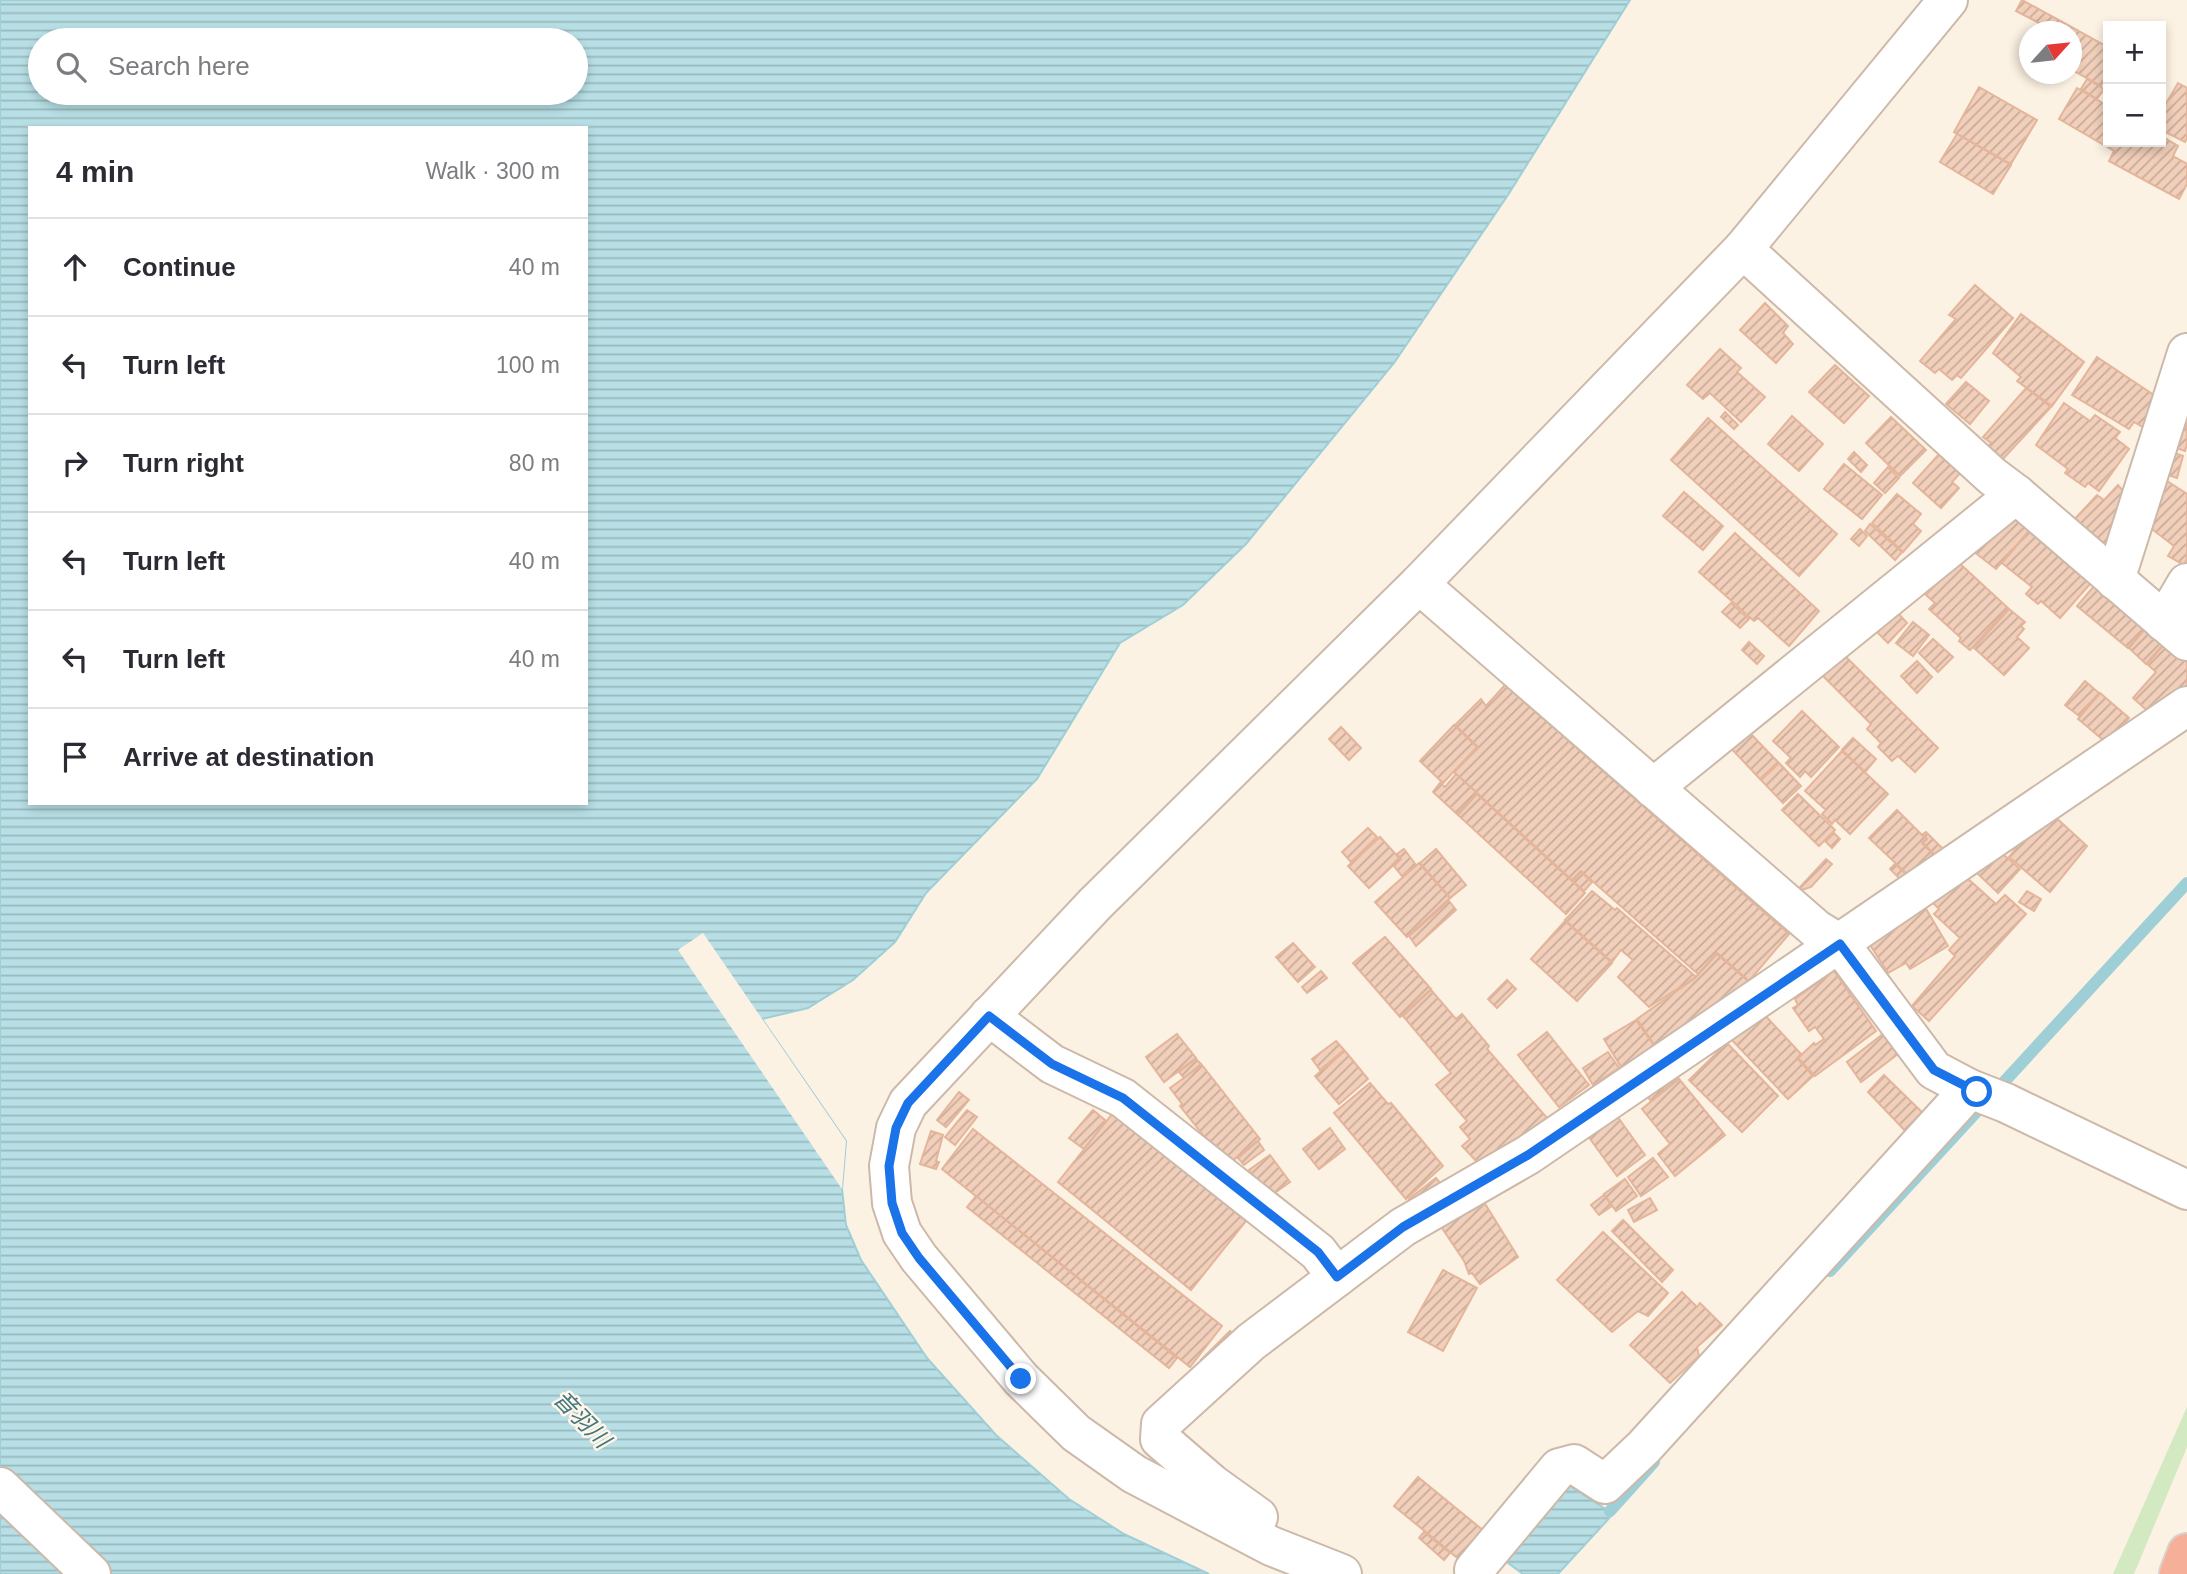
<!DOCTYPE html>
<html lang="en">
<head>
<meta charset="utf-8">
<style>
	:root { --surface:#fff; --page:#f2f2f3; --text:#2b2b33; --muted:#7c7c81; --line:#e1e1e2 }
	body { margin:0; font-family:Arial,"Noto Sans JP",sans-serif; background:var(--page); color:var(--text) }
	.controls { position:absolute; right:21px; top:21px; display:grid; overflow:hidden; border-radius:0px; box-shadow:0 4px 10px #0003 }
	.controls button { width:63px; height:63px; display:grid; place-items:center; padding:0; border:0; border-bottom:2px solid var(--line); background:var(--surface); color:var(--text); font:35px sans-serif }
	.compass { position:absolute; left:2019px; top:21px; width:63px; height:63px; border-radius:50%; background:var(--surface); box-shadow:0 4px 10px #0003; rotate:63deg }
	.stop { position:absolute; width:21px; height:21px; margin:-16px; border:5px solid #1a73e8; border-radius:50%; background:#fff }
	.stop.end { background:#1a73e8; border-color:#fff; box-shadow:0 2px 7px #0008 }
	.list { margin:0; padding:0; list-style:none }
	h2 { display:flex; justify-content:space-between; align-items:center; height:91px; margin:0; padding:0 28px; font-size:30px }
	h2 small { font-size:23px; font-weight:400; color:var(--muted) }
	.list li { display:grid; grid-template-columns:46px 1fr auto; gap:21px; align-items:center; box-sizing:border-box; height:98px; padding:0 28px; border-top:2px solid var(--line) }
	.list b { display:block; font-size:26px; white-space:nowrap }
	.list em { font-size:23px; font-style:normal; color:var(--muted) }
	.icon { flex:none; width:38px; height:38px; fill:none; stroke:currentColor; stroke-width:2; stroke-linecap:round; stroke-linejoin:round }
	.map { position:relative; flex:none; width:2187px; height:1574px; overflow:hidden }
	.search { position:absolute; background:var(--surface); box-shadow:0 4px 10px #0003; left:28px; top:28px; width:560px; height:77px; display:flex; align-items:center; gap:18px; box-sizing:border-box; padding:0 24px; border-radius:38px; color:var(--muted); font-size:26px }
	.panel { position:absolute; background:var(--surface); box-shadow:0 4px 10px #0003; left:28px; top:126px; width:560px; height:679px; border-radius:0px }
	.map>svg:first-child { display:block }
</style>
</head>
<body>
<div class="map">
<svg width="2187" height="1574" viewBox="0 0 2187 1574">
	<defs>
		<pattern id="water-rules" width="6" height="5" patternUnits="userSpaceOnUse" patternTransform="scale(1.75)"><rect width="6" height="5" fill="#b7dfe5"/><path d="M0 2.5h6" fill="none" stroke="#99b8bc"/></pattern>
		<pattern id="building-hatch" width="6" height="6" patternUnits="userSpaceOnUse" patternTransform="scale(1.75)"><rect width="6" height="6" fill="#f1cfba"/><path d="M-1 1l2-2M0 6l6-6M5 7l2-2" fill="none" stroke="#c8ab99"/></pattern>
	</defs>
	<rect width="100%" height="100%" fill="#fcf2e3"/>
	<polygon fill="#d2e9c1" points="2187,1407 2187,1447 2134,1574 2113,1574"/>
	<g fill="url(#water-rules)" stroke="#9ecfd7" stroke-width="2" fill-rule="evenodd">
		<path d="M0,0H1630L1508,195L1394,363L1246,544L1183,605L1120,643L1037,779L926,893L895,942L853,980L808,1008L762,1019L846,1141L842,1189L846,1225L861,1260L927,1358L996,1435L1069,1499L1124,1534L1209,1574H0ZM40,40H576V93H40ZM30,128H586V803H30Z"/>
		<polygon points="1564,1482 1613,1514 1558,1574 1523,1574 1500,1557"/>
	</g>
	<polygon fill="#fcf2e3" points="703,933 846,1141 842,1189 678,950"/>
	<g fill="none" stroke-linecap="round" stroke-linejoin="round">
		<g stroke="#9ecfd7" stroke-width="12">
			<polyline points="1830,1271 2187,883"/>
			<polyline points="1610,1511 1654,1462"/>
		</g>
	</g>
	<g fill="url(#building-hatch)" stroke="#e4b59b" stroke-width="2">
		<polygon points="2022,0 2108,47 2108,72 2101,86 2072,70 2072,32 2035,32 2039,23 2016,11"/>
		<polygon points="2087,79 2104,89 2097,99 2081,89"/>
		<polygon points="2178,83 2187,88 2187,138 2185,142 2161,130 2161,112"/>
		<polygon points="1979,87 2037,120 2011,164 1954,132"/>
		<polygon points="2077,88 2108,106 2108,142 2161,142 2161,136 2178,146 2173,156 2187,164 2187,184 2179,199 2109,161 2114,151 2059,119"/>
		<polygon points="1957,134 2011,165 1993,194 1940,162"/>
		<polygon points="1975,285 2013,318 1961,378 1957,375 1952,380 1939,369 1935,373 1920,361 1956,319 1949,315"/>
		<polygon points="1765,303 1788,326 1783,333 1793,344 1776,363 1740,330"/>
		<polygon points="2021,314 2084,362 2052,406 2017,381 2021,377 1993,353"/>
		<polygon points="1720,349 1741,368 1737,372 1765,397 1741,422 1710,393 1703,399 1687,385"/>
		<polygon points="2097,357 2160,399 2146,429 2134,422 2129,429 2072,395"/>
		<polygon points="1835,365 1869,396 1844,423 1809,392"/>
		<polygon points="1966,382 1989,401 1970,424 1946,404"/>
		<polygon points="2026,388 2051,407 2003,459 1988,447 1991,443 1983,437"/>
		<polygon points="2187,397 2187,444 2185,451 2167,445"/>
		<polygon points="2064,403 2090,421 2095,415 2120,432 2115,438 2129,449 2099,491 2088,483 2085,487 2065,473 2068,469 2036,445"/>
		<polygon points="1725,412 1738,425 1734,429 1721,417"/>
		<polygon points="1792,416 1823,444 1799,471 1768,444"/>
		<polygon points="1891,417 1926,450 1900,476 1866,443"/>
		<polygon points="1708,418 1837,534 1799,576 1671,460"/>
		<polygon points="2166,450 2183,456 2177,478 2159,472"/>
		<polygon points="1854,452 1867,465 1861,472 1848,459"/>
		<polygon points="1941,452 1962,471 1952,482 1959,488 1941,508 1913,483"/>
		<polygon points="1844,464 1882,495 1862,519 1824,489"/>
		<polygon points="1888,467 1899,478 1885,493 1874,483"/>
		<polygon points="2164,479 2187,494 2187,559 2184,565 2168,556 2174,546 2144,523"/>
		<polygon points="2118,485 2129,498 2111,556 2072,522 2097,495 2104,500"/>
		<polygon points="1684,492 1723,526 1703,550 1663,516"/>
		<polygon points="1897,494 1921,514 1913,524 1921,531 1903,552 1872,523"/>
		<polygon points="2022,513 2035,524 1996,569 1973,551"/>
		<polygon points="1870,524 1902,552 1895,560 1865,531"/>
		<polygon points="2035,524 2097,576 2060,618 2041,601 2038,604 2026,594 2032,587 2002,563"/>
		<polygon points="1860,529 1867,536 1859,546 1851,539"/>
		<polygon points="1735,533 1819,611 1789,646 1758,618 1754,621 1699,572"/>
		<polygon points="1957,561 2008,608 1970,650 1959,641 1961,638 1929,609 1935,603 1926,595"/>
		<polygon points="2100,579 2151,621 2128,648 2077,606"/>
		<polygon points="1731,603 1749,619 1740,628 1722,612"/>
		<polygon points="2009,609 2025,622 2021,626 2024,629 2017,637 2029,648 2004,675 1974,648"/>
		<polygon points="1897,612 1907,623 1888,643 1876,631"/>
		<polygon points="1913,622 1929,635 1913,656 1896,643"/>
		<polygon points="2150,623 2169,638 2146,664 2129,648"/>
		<polygon points="2170,638 2187,655 2187,692 2150,713 2133,698 2156,672 2147,664"/>
		<polygon points="1933,639 1953,657 1938,672 1919,653"/>
		<polygon points="1749,642 1764,656 1757,664 1742,650"/>
		<polygon points="1842,653 1938,748 1915,772 1898,756 1892,761 1878,747 1881,743 1867,729 1871,724 1821,674"/>
		<polygon points="1917,661 1932,677 1917,693 1901,676"/>
		<polygon points="2085,681 2099,693 2079,716 2065,705"/>
		<polygon points="1505,685 1789,934 1749,981 1717,953 1698,974 1581,871 1572,880 1454,772 1478,747 1455,725 1481,699 1486,706"/>
		<polygon points="2100,693 2129,718 2108,744 2078,719"/>
		<polygon points="1802,711 1839,747 1811,777 1805,771 1800,777 1786,763 1791,758 1773,741"/>
		<polygon points="1454,725 1477,747 1443,783 1420,761"/>
		<polygon points="1341,727 1361,748 1349,760 1329,739"/>
		<polygon points="1745,728 1778,762 1760,779 1727,744"/>
		<polygon points="1853,738 1876,759 1865,772 1842,750"/>
		<polygon points="1842,751 1888,794 1850,834 1835,820 1832,824 1822,814 1826,810 1805,791"/>
		<polygon points="1779,763 1801,786 1783,803 1761,780"/>
		<polygon points="1456,774 1477,793 1457,814 1433,792 1440,783 1445,787"/>
		<polygon points="1477,794 1585,893 1566,914 1458,815"/>
		<polygon points="1798,794 1835,830 1819,846 1782,810"/>
		<polygon points="1897,810 1926,839 1922,843 1933,854 1909,876 1869,838"/>
		<polygon points="2052,814 2087,846 2050,892 2009,857 2034,827"/>
		<polygon points="1368,828 1377,837 1351,862 1342,852"/>
		<polygon points="1926,832 1945,851 1905,884 1890,869 1895,864 1909,877 1934,854 1923,843 1927,839 1923,834"/>
		<polygon points="1834,833 1840,839 1832,848 1825,841"/>
		<polygon points="1380,837 1400,859 1369,888 1348,866"/>
		<polygon points="1404,849 1416,865 1402,876 1394,866 1401,859 1397,854"/>
		<polygon points="1436,849 1466,885 1450,898 1420,863"/>
		<polygon points="1997,849 2020,869 1998,893 1973,869"/>
		<polygon points="1826,859 1832,864 1811,887 1802,890 1800,887"/>
		<polygon points="1419,863 1450,898 1407,937 1375,902"/>
		<polygon points="1581,872 1592,882 1584,891 1573,881"/>
		<polygon points="1954,877 1962,883 1967,878 1996,904 2005,895 2026,914 1929,1021 1912,1006 1955,956 1949,950 1960,938 1934,914 1939,909 1932,902"/>
		<polygon points="1592,891 1615,910 1617,908 1696,977 1649,1007 1618,977 1633,960 1621,950 1612,962 1565,920"/>
		<polygon points="2027,891 2041,899 2034,911 2019,902"/>
		<polygon points="1449,901 1456,910 1416,946 1409,936"/>
		<polygon points="1922,902 1948,946 1910,969 1906,963 1888,973 1865,937"/>
		<polygon points="1565,921 1612,963 1577,1001 1531,959"/>
		<polygon points="1385,937 1431,989 1400,1017 1353,963"/>
		<polygon points="1293,943 1315,967 1298,982 1276,957"/>
		<polygon points="1717,954 1749,982 1659,1052 1637,1019 1695,978"/>
		<polygon points="1321,971 1327,978 1307,993 1302,987"/>
		<polygon points="1834,971 1876,1031 1815,1076 1798,1058 1814,1043 1815,1045 1824,1039 1815,1027 1809,1031 1793,1008 1798,1005 1795,999"/>
		<polygon points="1507,980 1516,989 1497,1008 1488,999"/>
		<polygon points="1431,990 1456,1019 1462,1014 1489,1046 1487,1049 1547,1118 1509,1151 1505,1145 1481,1166 1462,1146 1470,1139 1460,1127 1467,1121 1436,1085 1451,1073 1403,1016"/>
		<polygon points="1761,1011 1801,1054 1797,1058 1813,1076 1788,1099 1730,1038"/>
		<polygon points="1636,1020 1660,1054 1626,1075 1604,1039"/>
		<polygon points="1547,1032 1589,1085 1559,1107 1518,1055"/>
		<polygon points="1177,1034 1196,1058 1164,1082 1146,1057"/>
		<polygon points="1883,1034 1898,1054 1861,1082 1847,1062"/>
		<polygon points="1336,1041 1344,1050 1320,1070 1312,1059"/>
		<polygon points="1727,1043 1778,1096 1742,1132 1689,1080"/>
		<polygon points="1345,1051 1368,1079 1339,1104 1315,1076"/>
		<polygon points="1608,1052 1619,1068 1593,1085 1583,1068"/>
		<polygon points="1196,1059 1201,1064 1184,1078 1179,1072"/>
		<polygon points="1202,1065 1260,1139 1227,1165 1180,1106 1182,1104 1170,1088"/>
		<polygon points="1670,1070 1678,1078 1651,1101 1644,1092"/>
		<polygon points="1884,1075 1928,1118 1911,1137 1868,1092"/>
		<polygon points="1679,1079 1725,1135 1675,1176 1658,1154 1670,1144 1642,1109"/>
		<polygon points="1370,1083 1388,1104 1391,1103 1443,1166 1406,1199 1334,1113"/>
		<polygon points="959,1092 969,1100 946,1127 937,1120"/>
		<polygon points="967,1110 977,1117 955,1145 945,1137"/>
		<polygon points="1093,1110 1106,1121 1084,1149 1069,1138"/>
		<polygon points="1113,1113 1246,1221 1191,1290 1058,1182"/>
		<polygon points="1617,1116 1645,1155 1617,1176 1588,1136"/>
		<polygon points="1330,1128 1345,1149 1319,1169 1303,1149"/>
		<polygon points="973,1129 1222,1326 1190,1367 942,1169"/>
		<polygon points="931,1131 943,1135 936,1161 939,1162 936,1169 920,1164"/>
		<polygon points="1258,1141 1264,1150 1244,1165 1238,1158"/>
		<polygon points="1270,1155 1290,1182 1269,1197 1249,1170"/>
		<polygon points="1653,1158 1668,1177 1641,1196 1628,1177"/>
		<polygon points="1436,1178 1446,1190 1415,1207 1409,1199"/>
		<polygon points="1625,1179 1637,1196 1616,1211 1604,1194"/>
		<polygon points="1479,1194 1518,1257 1480,1284 1472,1273 1469,1274 1464,1261 1438,1222"/>
		<polygon points="1604,1195 1612,1206 1599,1215 1591,1205"/>
		<polygon points="976,1196 1177,1358 1169,1368 967,1207"/>
		<polygon points="1650,1198 1657,1210 1634,1222 1628,1210"/>
		<polygon points="1623,1220 1673,1270 1662,1282 1612,1231"/>
		<polygon points="1603,1232 1668,1293 1648,1316 1638,1311 1612,1332 1557,1280"/>
		<polygon points="1443,1270 1477,1288 1443,1351 1408,1332"/>
		<polygon points="1682,1292 1697,1307 1700,1303 1722,1325 1697,1347 1699,1356 1670,1383 1630,1345"/>
		<polygon points="1230,1331 1238,1339 1208,1367 1201,1360"/>
		<polygon points="1418,1477 1484,1531 1460,1560 1394,1506"/>
		<polygon points="1424,1532 1450,1553 1444,1560 1419,1538"/>
	</g>
	<g fill="none" stroke-linecap="round" stroke-linejoin="round">
		<g stroke="#cdb9a9" stroke-width="42">
			<g id="street">
				<polyline points="1743,249 1992,476 2016,494 2187,641"/>
				<polyline points="2115,580 2187,353"/>
				<polyline points="1419,584 1816,929 1840,944 1934,1070 1970,1089 2006,1103 2187,1190"/>
				<polyline points="2164,622 2187,583"/>
				<polyline points="1653,788 2016,494"/>
				<polyline points="989,1016 1052,1064 1123,1098 1318,1252 1337,1277"/>
				<polyline points="0,1487 91,1574"/>
				<polyline points="1258,1517 1212,1484 1160,1439 1161,1424 1251,1342 1403,1227 1528,1155 2187,706"/>
				<polyline points="1474,1570 1559,1468 1574,1464 1605,1484 1644,1447 1970,1089"/>
				<polyline points="1342,1574 1271,1546 1134,1474 1076,1433 1021,1379 919,1258 902,1233 892,1203 889,1166 896,1128 908,1103 1095,904 1419,584 1743,249 1948,0"/>
			</g>
		</g>
		<g stroke="#d8d0cc" stroke-width="42">
			<polyline id="highway" points="2179,1574 2187,1553"/>
		</g>
		<use href="#street" stroke="#fff" stroke-width="38"/>
		<use href="#highway" stroke="#f6b09a" stroke-width="38"/>
	</g>
	<g fill="none" stroke-linecap="round" stroke-linejoin="round">
		<polyline stroke="#1a73e8" stroke-width="9" points="1021,1379 919,1258 902,1233 892,1203 889,1166 896,1128 908,1103 989,1016 1052,1064 1123,1098 1318,1252 1337,1277 1403,1227 1528,1155 1840,944 1934,1070 1977,1092"/>
	</g>
	<g text-anchor="middle" stroke-width="5" stroke-linejoin="round" paint-order="stroke">
		<g font-size="23" font-style="italic" fill="#407780" stroke="#fff6e9">
			<text transform="translate(582 1419) rotate(46)" y="8">音羽川</text>
		</g>
	</g>
</svg>
<div class="controls">
<button>+</button>
<button>−</button>
</div>
<svg class="compass" viewBox="-18 -18 36 36"><path d="M0-13l5 13h-10z" fill="#e53935"/><path d="M0 13l5-13h-10z" fill="#7c7c81"/></svg>
<div class="stop" style="left:1977px;top:1092px"></div>
<div class="stop end" style="left:1021px;top:1379px"></div>
<div class="search"><svg class="icon" aria-label="search" viewBox="0 0 24 24"><circle cx="10" cy="10" r="6"/><path d="M15 15l6 6"/></svg>Search here</div>
<section class="panel">
<h2>4 min<small>Walk · 300 m</small></h2>
<ul class="list">
<li><svg class="icon" aria-label="ahead" viewBox="0 0 24 24"><path d="M12 20V5M6 11l6-6 6 6"/></svg><div><b>Continue</b></div><em>40 m</em></li>
<li><svg class="icon" aria-label="left" viewBox="0 0 24 24"><path d="M17 20v-9H6M10 6l-5 5 5 5"/></svg><div><b>Turn left</b></div><em>100 m</em></li>
<li><svg class="icon" aria-label="right" viewBox="0 0 24 24"><path d="M7 20v-9h11M14 6l5 5-5 5"/></svg><div><b>Turn right</b></div><em>80 m</em></li>
<li><svg class="icon" aria-label="left" viewBox="0 0 24 24"><path d="M17 20v-9H6M10 6l-5 5 5 5"/></svg><div><b>Turn left</b></div><em>40 m</em></li>
<li><svg class="icon" aria-label="left" viewBox="0 0 24 24"><path d="M17 20v-9H6M10 6l-5 5 5 5"/></svg><div><b>Turn left</b></div><em>40 m</em></li>
<li><svg class="icon" aria-label="arrive" viewBox="0 0 24 24"><path d="M6 21V4h12l-3 4 3 4H6"/></svg><div><b>Arrive at destination</b></div></li>
</ul>
</section>
</div>
</body>
</html>
